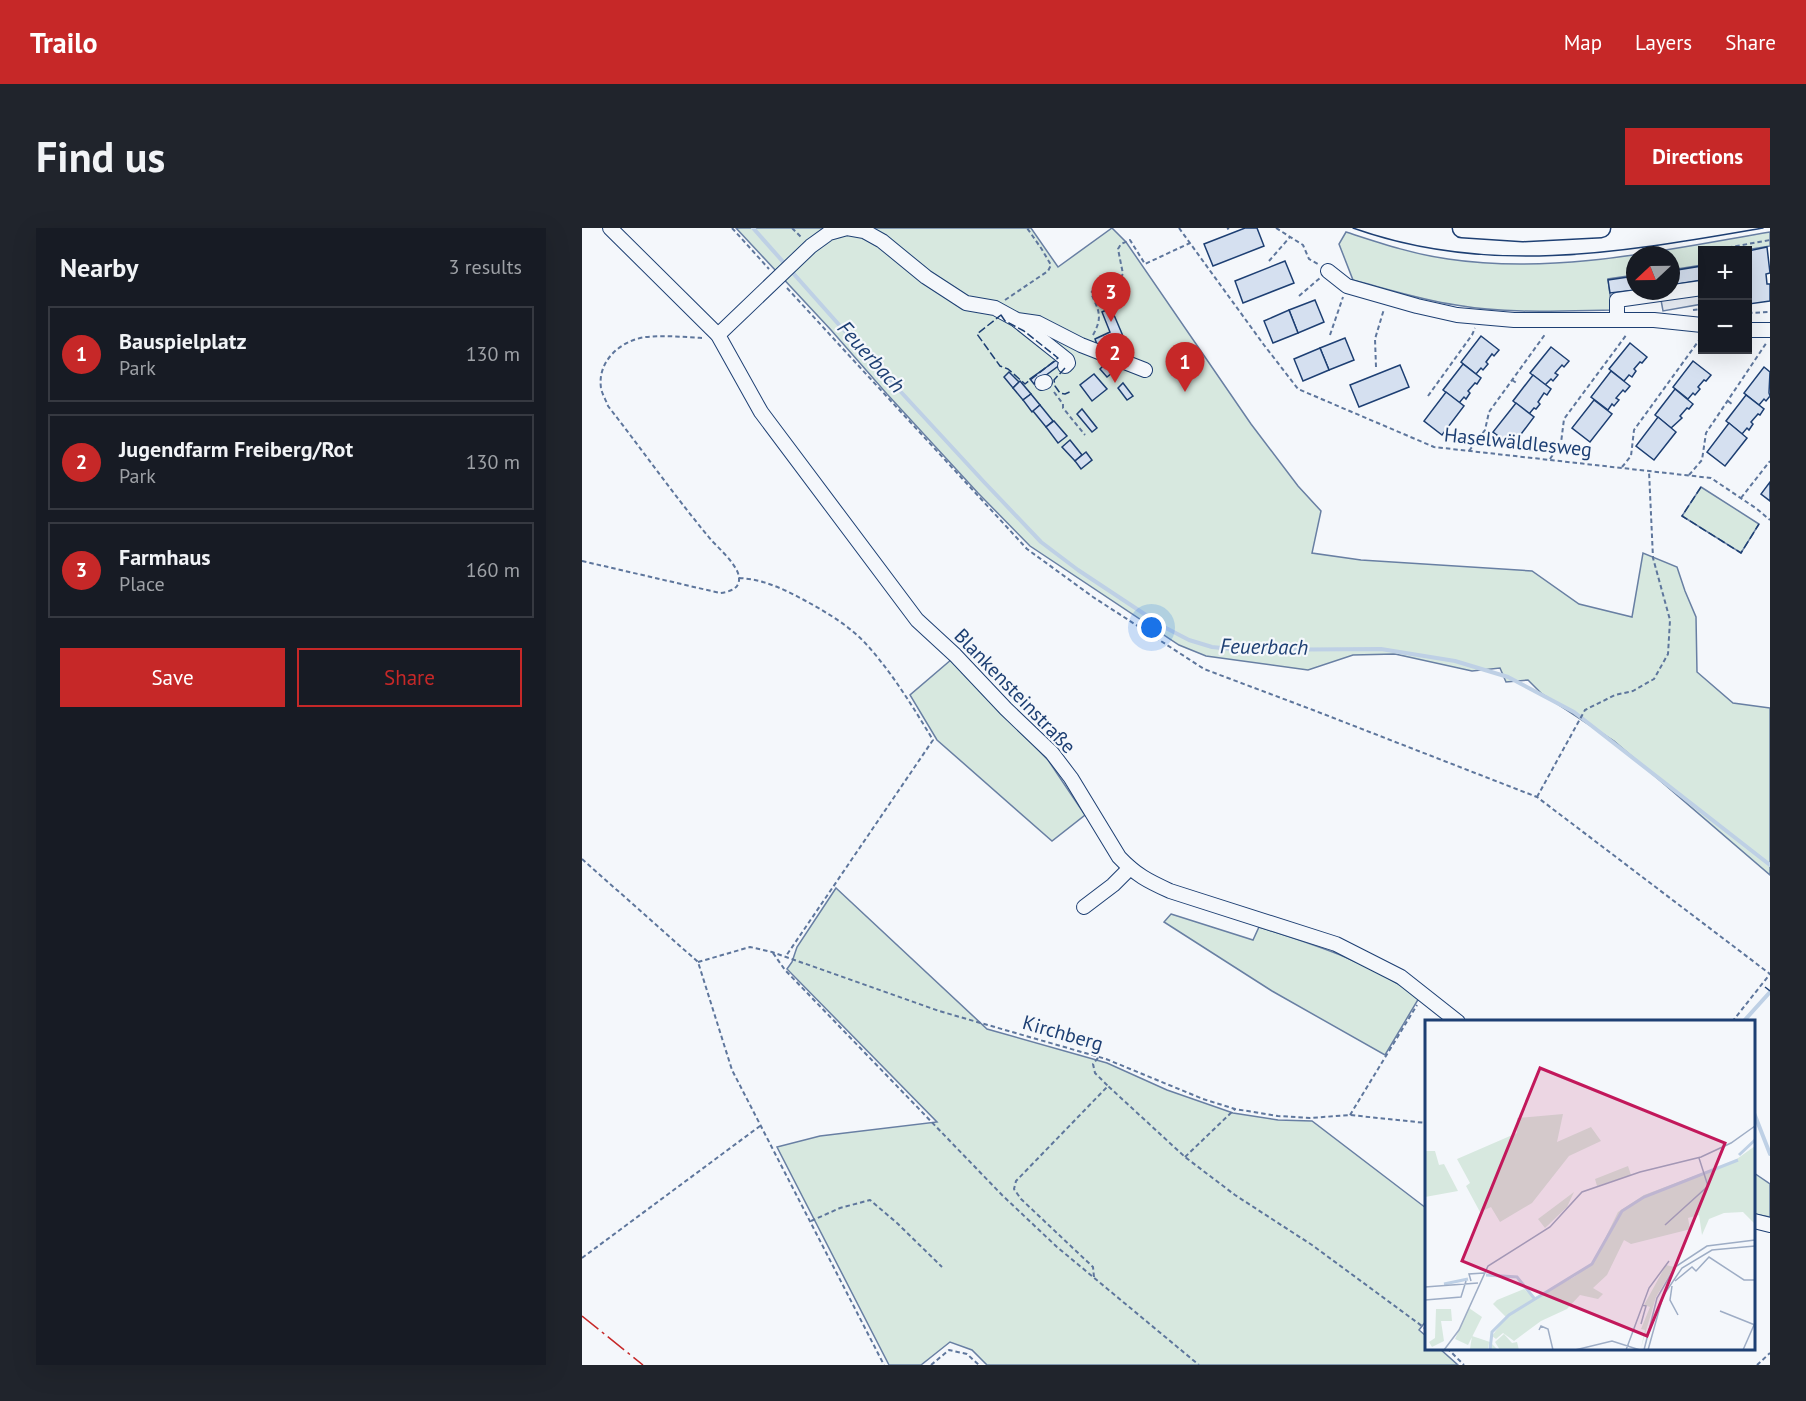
<!DOCTYPE html>
<html lang="en">
<head>
<meta charset="utf-8">
<style>
	:root { --surface:#171b24; --page:#20242c; --text:#f1f3f6; --muted:#9ea1a6; --line:#363941; --accent:#c62828 }
	body { margin:0; font-family:"PT Sans",sans-serif; background:var(--page); color:var(--text) }
	.controls { position:absolute; right:18px; top:18px; display:grid; overflow:hidden; border-radius:0px; box-shadow:0 6px 24px #0002 }
	.controls button { width:54px; height:54px; display:grid; place-items:center; padding:0; border:0; border-bottom:2px solid var(--line); background:var(--surface); color:var(--text); font:30px sans-serif }
	.compass { position:absolute; left:1044px; top:18px; width:54px; height:54px; border-radius:50%; background:var(--surface); box-shadow:0 6px 24px #0002; rotate:248deg }
	.you { position:absolute; left:570px; top:400px; width:21px; height:21px; margin:-15px; border:4px solid #fff; border-radius:50%; background:#1a73e8; box-shadow:0 0 0 9px #1a73e833 }
	.badge { display:grid; place-items:center; width:39px; height:39px; border-radius:50%; background:var(--accent); color:#fff; font-size:20px; font-weight:700 }
	.pin { position:absolute; translate:-50% -50px; filter:drop-shadow(0 2px 3px #0008) }
	.pin::after { content:''; position:absolute; top:32px; width:21px; height:18px; background:inherit; clip-path:polygon(0 0,100% 0,50% 100%) }
	.list { margin:0; padding:0; list-style:none }
	h2 { display:flex; justify-content:space-between; align-items:center; height:78px; margin:0; padding:0 24px; font-size:26px }
	h2 small { font-size:20px; font-weight:400; color:var(--muted) }
	.list li { display:grid; grid-template-columns:39px 1fr auto; gap:18px; align-items:center; box-sizing:border-box; height:96px; margin:0 12px 12px; padding:0 12px; border:2px solid var(--line); border-radius:0px }
	.list b { display:block; font-size:22px; white-space:nowrap }
	.list p { margin:0; font-size:20px; white-space:nowrap; color:var(--muted) }
	.list em { font-size:20px; font-style:normal; color:var(--muted) }
	.actions { display:flex; gap:12px; padding:18px 24px }
	.actions a { flex:1; padding:14px 0; border:2px solid var(--accent); border-radius:0px; text-align:center; font-size:21px; color:var(--accent) }
	.actions .main { background:var(--accent); color:#fff }
	.map { position:relative; flex:none; width:1188px; height:1137px; overflow:hidden; border-radius:0px }
	header { display:flex; align-items:center; gap:36px; box-sizing:border-box; height:84px; padding:0 30px; background:var(--accent); color:#fff }
	header strong { font-size:28px }
	nav { display:flex; gap:33px; margin-inline-start:auto; font-size:21px }
	.intro { display:flex; align-items:center; justify-content:space-between; box-sizing:border-box; height:144px; padding:0 36px }
	h1 { margin:0; font-size:42px }
	.button { padding:15px 27px; border-radius:0px; background:var(--accent); color:#fff; font-size:21px; font-weight:700 }
	main { display:flex; gap:36px; padding:0 36px }
	aside { flex:1; background:var(--surface); border-radius:0px; box-shadow:0 6px 24px #0002 }
	.map>svg:first-child { display:block }
</style>
</head>
<body>
<header>
<strong>Trailo</strong>
<nav><a>Map</a><a>Layers</a><a>Share</a></nav>
</header>
<div class="intro"><h1>Find us</h1><a class="button">Directions</a></div>
<main>
<aside>
<h2>Nearby<small>3 results</small></h2>
<ul class="list">
<li><span class="badge">1</span><div><b>Bauspielplatz</b><p>Park</p></div><em>130 m</em></li>
<li><span class="badge">2</span><div><b>Jugendfarm Freiberg/Rot</b><p>Park</p></div><em>130 m</em></li>
<li><span class="badge">3</span><div><b>Farmhaus</b><p>Place</p></div><em>160 m</em></li>
</ul>
<div class="actions"><a class="main">Save</a><a>Share</a></div>
</aside>
<div class="map">
<svg width="1188" height="1137" viewBox="0 0 1188 1137">
	<rect width="100%" height="100%" fill="#f4f7fb"/>
	<g fill="#d7e8df" stroke="#687fa3" stroke-width="1.5">
		<polygon points="154,0 449,0 476,39 530,0 544,14 669,196 716,258 739,283 730,325 779,332 950,343 997,376 1050,389 1061,325 1095,339 1103,363 1114,389 1115,444 1151,475 1188,480 1188,647 1032,513 960,466 946,452 924,454 918,440 890,443 813,426 771,427 726,442 624,428 597,417 448,318 396,265 305,166 249,102"/>
		<path d="M764,4C798,15 830,26 866,31C973,47 1083,22 1188,4V18L1164,22H1120V37L1089,42V27H1053V47L1026,51L1030,82C978,83 925,86 874,77C839,72 805,61 771,52L757,16Z"/>
		<polygon points="1119,259 1177,296 1159,325 1100,288"/>
		<polygon points="370,431 421,486 466,532 503,587 470,613 355,512 328,467"/>
		<polygon points="254,660 405,801 525,835 585,862 651,885 696,892 730,893 844,980 844,1093 837,1102 844,1108 844,1120 858,1121 876,1137 405,1137 390,1122 368,1114 339,1137 307,1137 195,919 238,908 355,894 205,741 210,734 215,719"/>
		<path d="M589,686L671,712L677,699C733,717 789,734 837,770L803,827L690,763L582,694Z"/>
		<polygon points="1172,945 1188,956 1188,989 1172,986"/>
	</g>
	<polygon fill="#e3e8f0" stroke="#687fa3" stroke-width="1.5" points="1120,65 1120,76 1081,83 1079,72"/>
	<g fill="none" stroke-linecap="round" stroke-linejoin="round">
		<g stroke="#bed0e5" stroke-width="4">
			<polyline points="171,0 259,99 402,254 459,314 496,342 582,399 607,412 630,419 659,422 799,421 873,433 926,449 992,484 1188,637"/>
			<polyline points="1161,794 1188,764"/>
			<polyline points="1172,885 1188,926"/>
		</g>
	</g>
	<g fill="#d5e0f0" stroke="#1d3f73" stroke-width="1.5">
		<polygon points="663,0 675,0 682,18 631,38 622,16"/>
		<polygon points="1185,19 1188,45 1184,46 1185,56 1188,56 1188,73 1167,76 1166,66 1166,23"/>
		<polygon points="703,33 712,55 661,75 653,53"/>
		<polygon points="1120,38 1120,52 1089,57 1089,43"/>
		<polygon points="1053,48 1053,62 1028,65 1026,52"/>
		<polygon points="733,72 742,94 716,105 707,82"/>
		<polygon points="529,80 541,108 516,119 513,111 528,104 520,84"/>
		<polygon points="707,82 716,105 691,115 682,93"/>
		<polygon points="899,108 917,122 912,128 910,126 904,134 906,136 901,142 899,140 894,146 879,134"/>
		<polygon points="763,110 772,132 747,142 738,120"/>
		<polygon points="1048,115 1065,129 1060,135 1058,134 1052,141 1054,143 1050,149 1047,147 1042,153 1027,141"/>
		<polygon points="969,119 987,133 982,139 980,137 973,145 976,147 971,153 969,151 963,157 948,145"/>
		<polygon points="738,120 747,142 721,153 712,131"/>
		<polygon points="476,131 479,136 452,156 448,151"/>
		<polygon points="1111,133 1129,147 1124,153 1122,152 1116,159 1118,161 1113,167 1111,165 1106,171 1091,159"/>
		<polygon points="523,136 530,145 525,149 518,141"/>
		<polygon points="881,136 899,150 895,156 893,155 886,163 888,165 884,171 882,169 877,175 861,162"/>
		<polygon points="818,137 827,159 777,179 768,157"/>
		<polygon points="1182,139 1188,144 1187,165 1188,168 1184,173 1182,171 1177,177 1162,165"/>
		<polygon points="1029,143 1048,158 1043,164 1041,162 1034,170 1037,172 1032,178 1030,176 1026,182 1009,169"/>
		<polygon points="427,144 437,154 431,160 422,149"/>
		<polygon points="512,146 525,161 510,173 498,157"/>
		<polygon points="951,147 969,161 965,167 962,165 956,174 958,176 954,181 952,180 947,186 931,173"/>
		<polygon points="438,153 449,166 441,172 431,160"/>
		<polygon points="541,155 551,168 545,172 536,160"/>
		<polygon points="1093,161 1111,176 1107,181 1105,180 1098,188 1100,190 1089,200 1073,187"/>
		<polygon points="864,164 882,178 860,207 842,193"/>
		<polygon points="449,166 458,177 450,184 441,172"/>
		<polygon points="1164,167 1182,181 1178,187 1176,186 1169,194 1171,196 1167,202 1165,200 1160,206 1144,193"/>
		<polygon points="1012,172 1030,186 1008,214 990,200"/>
		<polygon points="934,175 952,189 930,218 911,204"/>
		<polygon points="458,177 471,193 464,199 451,183"/>
		<polygon points="500,181 515,200 510,204 495,186"/>
		<polygon points="1076,189 1094,204 1072,232 1054,218"/>
		<polygon points="472,193 485,208 476,215 464,199"/>
		<polygon points="1147,195 1165,210 1143,238 1125,224"/>
		<polygon points="488,212 500,227 493,233 480,219"/>
		<polygon points="504,224 510,232 499,241 493,233"/>
		<polygon points="1188,254 1188,273 1179,266"/>
	</g>
	<g fill="none" stroke-linecap="round" stroke-linejoin="round">
		<g stroke="#1d3f73" stroke-width="16">
			<g id="minor">
				<path d="M28,0L136,107L179,184L335,392L373,427L424,481L470,525L489,550L537,629C554,647 566,653 588,663L754,716L819,749L876,794"/>
				<polyline points="746,43 765,58 835,78 875,87 932,92 1072,92 1120,97"/>
				<polyline points="1035,91 1035,72 1120,60"/>
				<polyline points="436,93 485,132 486,135 483,138"/>
				<polyline points="1166,102 1188,102"/>
				<polyline points="136,107 229,18 247,5 265,0 282,3 300,13 344,49 384,75 413,80 435,92 456,95 499,117 563,142"/>
				<polyline points="460,155 463,154"/>
				<polyline points="502,679 531,657 548,640"/>
				<polyline points="1172,993 1188,997"/>
			</g>
		</g>
		<g stroke="#1d3f73" stroke-width="21">
			<polyline id="major" points="880,0 941,4 1019,0"/>
		</g>
		<g stroke="#5e769c" stroke-width="2" stroke-dasharray="4.5 3" stroke-linecap="butt">
			<polyline points="150,0 187,41"/>
			<polyline points="210,0 220,10"/>
			<polyline points="597,0 682,117 716,161 852,219 1129,250 1175,281 1188,292"/>
			<polyline points="694,0 721,17 727,31 736,36"/>
			<polyline points="645,1 647,0"/>
			<polyline points="1150,22 1149,19 1188,12"/>
			<polyline points="687,33 708,9"/>
			<polyline points="205,60 445,321 511,369 622,441 731,482 955,569 1188,746"/>
			<polyline points="717,68 738,50"/>
			<polyline points="423,72 466,43 469,37 459,20 445,0"/>
			<polyline points="1111,82 1120,81"/>
			<polyline points="1166,85 1188,84"/>
			<path d="M511,107C521,89 517,83 509,65L522,48L538,50L541,46L536,21L539,16L548,12L563,36L608,15"/>
			<polyline points="748,107 761,69"/>
			<polyline points="794,139 793,111 802,81"/>
			<polyline points="930,152 936,156"/>
			<polyline points="472,164 481,176 481,180 503,207"/>
			<polyline points="846,168 890,107 893,100"/>
			<polyline points="1146,173 1151,177"/>
			<polyline points="887,223 903,202 907,184 964,105"/>
			<polyline points="968,231 979,215 982,191 1045,106"/>
			<polyline points="1040,239 1049,228 1052,202 1118,111"/>
			<polyline points="1107,247 1120,232 1124,205 1185,114"/>
			<polyline points="1159,270 1188,233"/>
			<path d="M0,333L138,365C147,364 158,361 157,350C157,339 138,321 130,313C94,270 61,223 26,178C24,172 20,166 19,160C15,133 39,112 64,109C82,107 101,109 120,110"/>
			<path d="M157,350C180,351 202,361 222,372C244,384 268,398 285,417C311,446 331,479 351,512L204,728"/>
			<polyline points="955,569 1003,482 1033,467 1051,463 1072,451 1086,426 1088,392 1071,330 1067,243"/>
			<polyline points="0,631 116,734 150,842 302,1137"/>
			<polyline points="191,725 203,742 420,967 475,1019 617,1137"/>
			<polyline points="116,734 168,719 190,724 357,783 524,831 621,871 653,881 696,888 728,890 768,887 844,895"/>
			<polyline points="1150,794 1188,746"/>
			<polyline points="516,830 511,836 513,845 526,858"/>
			<polyline points="768,887 835,777"/>
			<polyline points="603,929 653,881"/>
			<polyline points="229,993 258,980 288,972 315,995 360,1039"/>
			<polyline points="0,1030 178,898"/>
			<polyline points="512,1049 511,1039 439,971 432,961 434,953 526,858 603,929 653,967 730,1017 844,1101"/>
			<polyline points="865,1120 882,1137"/>
			<polyline points="349,1137 367,1122 385,1126 397,1137"/>
			<polyline points="1175,1137 1188,1125"/>
		</g>
		<use href="#minor" stroke="#f4f7fb" stroke-width="14"/>
		<use href="#major" stroke="#f4f7fb" stroke-width="18"/>
		<path stroke="#1d3f73" stroke-width="1.5" d="M771,0C908,49 1042,24 1181,0"/>
		<g stroke="#1d3f73" stroke-width="1.5" stroke-dasharray="8 3" stroke-linecap="butt">
			<polygon points="419,87 423,93 442,103 476,130 443,156 426,141 418,138 395,106"/>
			<polyline points="483,140 472,152 473,158 478,165 483,166 490,163"/>
			<polyline points="1119,259 1100,288 1159,325 1177,296"/>
			<polyline points="1183,759 1188,763"/>
		</g>
		<polyline stroke="#c62828" stroke-width="1.5" stroke-dasharray="21 4.5 3 4.5" stroke-linecap="butt" points="0,1088 61,1137"/>
	</g>
	<g text-anchor="middle" stroke-width="4.5" stroke-linejoin="round" paint-order="stroke">
		<g font-size="20" fill="#1d3f73" stroke="#f4f7fb">
			<text transform="translate(936 214) rotate(6)" y="7">Haselwäldlesweg</text>
			<text transform="translate(433 463) rotate(46)" y="7">Blankensteinstraße</text>
			<text transform="translate(481 805) rotate(16)" y="7">Kirchberg</text>
		</g>
		<g font-size="21" font-style="italic" fill="#1d3f73" stroke="#f4f7fb">
			<text transform="translate(289 129) rotate(48)" y="7">Feuerbach</text>
			<text transform="translate(682 419) rotate(1)" y="7">Feuerbach</text>
		</g>
	</g>
	<g transform="translate(843 792)">
		<rect width="330" height="330" fill="#f4f7fb"/>
		<path d="M138,94L132,122L166,107L176,121L144,136L107,183L75,202L66,187L55,192L41,166L45,163L32,139L92,113V98ZM330,126V204L318,192L299,193L284,199L277,215L274,195L263,198L265,209L262,210L206,224L199,220L182,255L168,268L178,274L173,279L155,275L142,289L116,301L89,321L78,313L71,319L67,316L81,297L68,284L72,280L99,269L109,278L149,257L168,243L193,192L219,175L309,141ZM0,131H10L14,145L19,144L33,171L0,177ZM203,146L206,155L172,166L170,159ZM149,172L142,187L120,208L113,199ZM241,245L249,247L231,277L216,328L220,310L216,309L225,287L219,285ZM44,288L57,297L43,325L30,319ZM11,289H26L27,301H16L19,321L7,327L4,322L10,318ZM79,314L87,323L92,322L94,330H75L70,322ZM47,316L65,322L73,330H64L63,323V330L45,329Z" fill="#d7e8df"/>
		<path fill="none" stroke="#bed0e5" stroke-width="3" d="M314,135L330,120M61,255L92,257L109,278M19,264L43,259M65,330L67,312L84,295L167,244L197,191L219,177L313,140"/>
		<path fill="none" stroke="#9eadc5" stroke-width="1.5" d="M240,205L283,166L274,138M46,261L44,254L59,253M250,261L267,247L271,251L284,237L319,260H330M247,266L245,280L253,295M0,267L53,263M0,280L36,277L41,261M295,291L330,305M216,304L221,286L217,285M114,310L116,306L123,309L128,330M19,330L34,310L63,246L125,207L157,172L215,152L276,137L306,123L330,106M150,330L187,321L215,330M201,330L224,268L244,241M219,330L232,278L250,247L282,226L330,220M223,330L238,276L257,248L287,230L330,226M318,330L329,305"/>
		<path fill="#c2185b" fill-opacity="0.15" stroke="#c2185b" stroke-width="3" d="M115,48L300,123L222,316L37,241Z"/>
		<rect width="330" height="330" fill="none" stroke="#1d3f73" stroke-width="3"/>
	</g>
</svg>
<div class="controls">
<button>+</button>
<button>−</button>
</div>
<svg class="compass" viewBox="-18 -18 36 36"><path d="M0-13l5 13h-10z" fill="#e53935"/><path d="M0 13l5-13h-10z" fill="#9ea1a6"/></svg>
<div class="you"></div>
<div class="pin badge" style="left:603px;top:164px">1</div>
<div class="pin badge" style="left:533px;top:155px">2</div>
<div class="pin badge" style="left:529px;top:94px">3</div>
</div>
</main>
</body>
</html>
